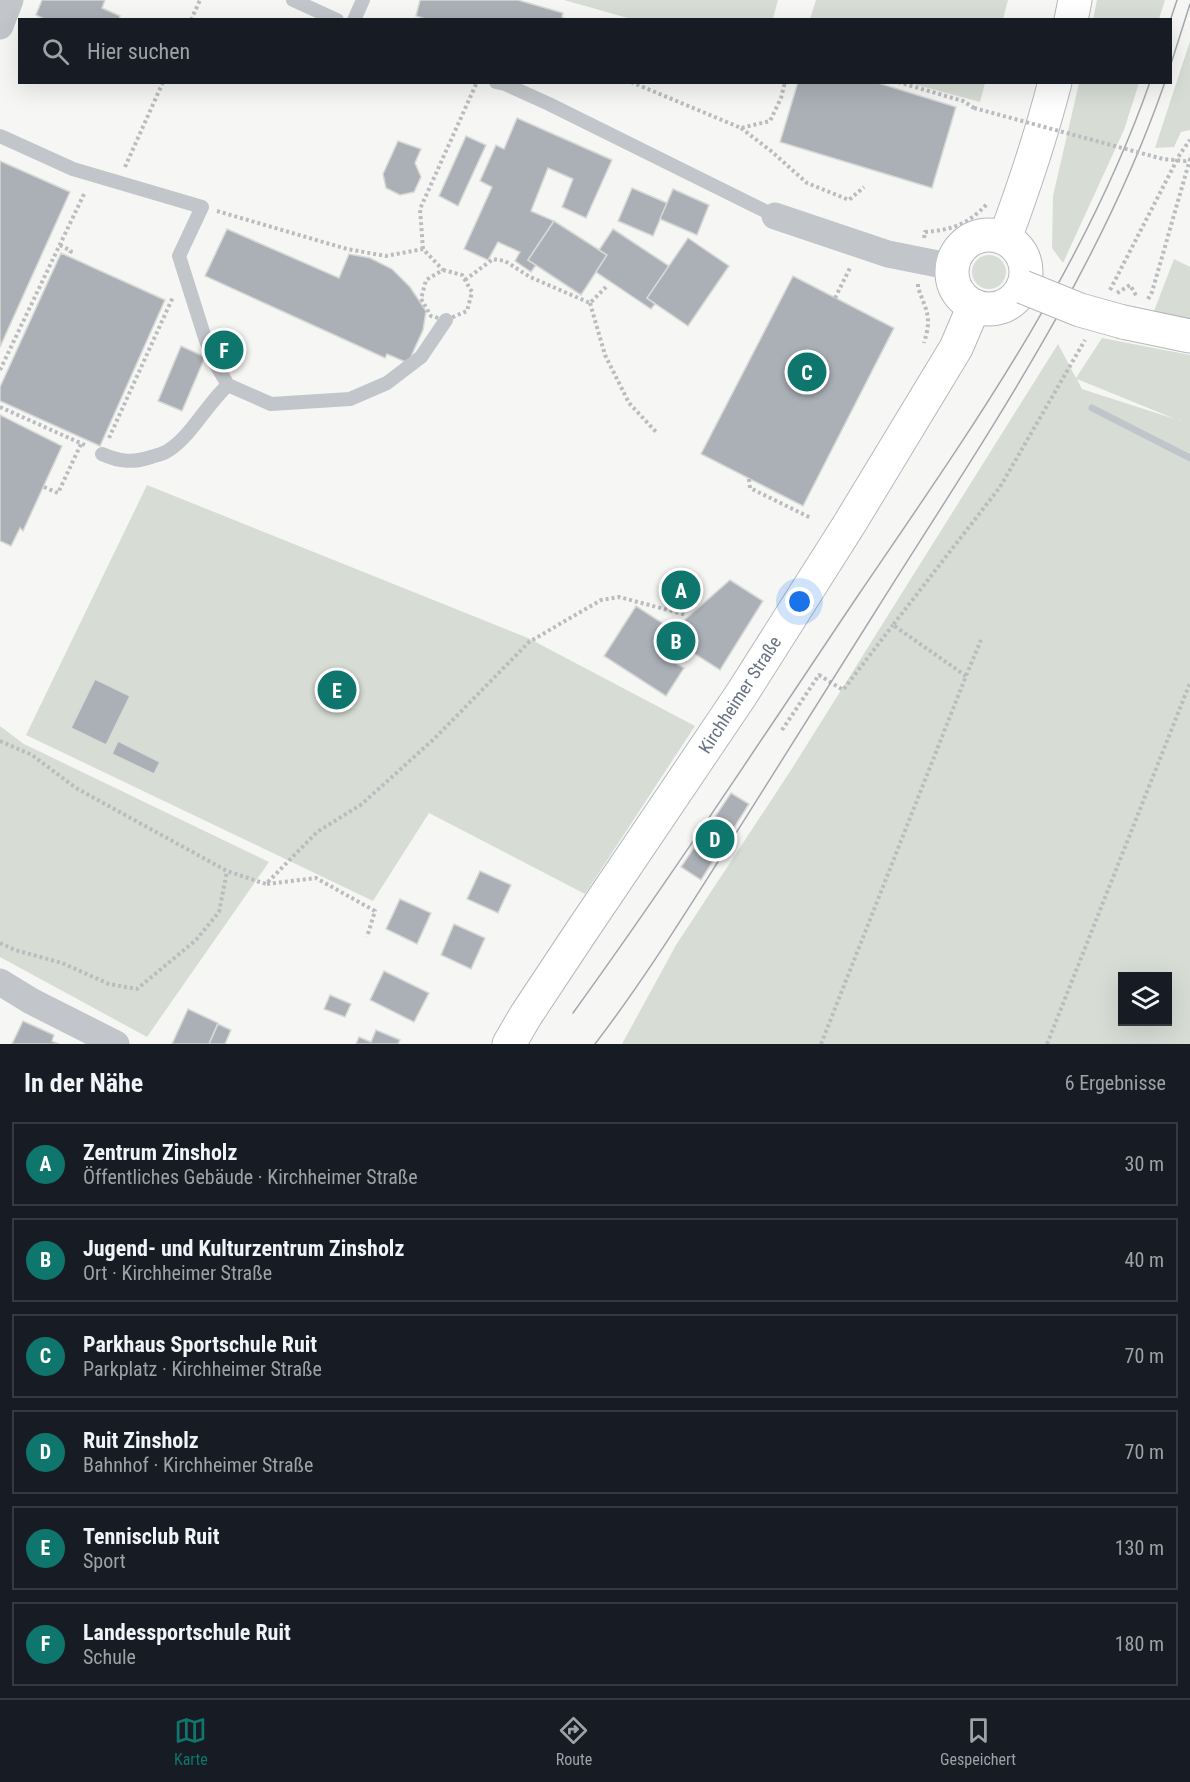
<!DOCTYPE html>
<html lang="de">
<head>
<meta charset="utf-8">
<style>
	:root { --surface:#171b24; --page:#242831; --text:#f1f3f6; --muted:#9ea1a6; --line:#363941; --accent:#0f766e }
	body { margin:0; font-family:"Roboto Condensed",sans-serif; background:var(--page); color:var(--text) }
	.controls { position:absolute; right:18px; bottom:18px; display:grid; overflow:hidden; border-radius:0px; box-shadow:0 6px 24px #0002 }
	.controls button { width:54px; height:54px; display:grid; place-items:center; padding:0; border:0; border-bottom:2px solid var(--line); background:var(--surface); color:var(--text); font:30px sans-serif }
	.you { position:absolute; left:800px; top:602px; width:21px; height:21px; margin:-15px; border:4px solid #fff; border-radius:50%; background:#1a73e8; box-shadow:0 0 0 9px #1a73e833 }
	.badge { display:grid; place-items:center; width:39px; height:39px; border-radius:50%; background:var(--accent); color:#fff; font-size:20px; font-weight:700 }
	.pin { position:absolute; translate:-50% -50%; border:3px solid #fff; box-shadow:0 2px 6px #0006 }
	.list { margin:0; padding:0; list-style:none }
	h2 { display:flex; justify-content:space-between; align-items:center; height:78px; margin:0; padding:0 24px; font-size:26px }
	h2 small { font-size:20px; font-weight:400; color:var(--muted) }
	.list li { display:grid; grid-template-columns:39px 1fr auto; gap:18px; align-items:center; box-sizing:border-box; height:84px; margin:0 12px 12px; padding:0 12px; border:2px solid var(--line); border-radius:0px }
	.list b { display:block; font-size:22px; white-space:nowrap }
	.list p { margin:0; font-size:20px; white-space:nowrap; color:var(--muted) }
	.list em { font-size:20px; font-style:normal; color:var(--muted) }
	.icon { flex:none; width:33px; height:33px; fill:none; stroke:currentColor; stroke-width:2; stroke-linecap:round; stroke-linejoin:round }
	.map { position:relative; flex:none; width:1190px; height:1044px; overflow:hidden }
	.search { position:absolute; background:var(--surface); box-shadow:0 6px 24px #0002; left:18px; right:18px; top:18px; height:66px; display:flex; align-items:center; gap:15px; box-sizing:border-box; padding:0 21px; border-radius:0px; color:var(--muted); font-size:22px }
	.sheet { height:654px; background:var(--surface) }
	nav { display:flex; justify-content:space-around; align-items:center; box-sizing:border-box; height:84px; border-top:2px solid var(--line); background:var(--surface); font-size:16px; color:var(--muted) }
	nav a { display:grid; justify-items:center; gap:3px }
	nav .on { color:var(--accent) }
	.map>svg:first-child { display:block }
</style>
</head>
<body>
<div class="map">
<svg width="1190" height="1044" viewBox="0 0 1190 1044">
	<rect width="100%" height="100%" fill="#f6f7f4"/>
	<g fill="#d7ddd5" fill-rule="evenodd">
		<polygon points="564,0 778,0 773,19 631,19"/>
		<polygon points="816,0 1008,0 1003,19 810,19"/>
		<polygon points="1097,0 1165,0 1159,19 1093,19"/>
		<polygon points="1190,41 1190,130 1181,132 1174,147 1155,148"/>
		<polygon points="910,83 985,83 980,102"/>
		<polygon points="1079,83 1139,83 1124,130 1063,263 1052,248 1053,196"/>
		<circle cx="989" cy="272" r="17"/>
		<polygon points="1174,259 1190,267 1190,320 1154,311"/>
		<path d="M1102,338L1190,355V1044H622L676,945L791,770L1058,344L1076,378ZM1077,379L1180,421H1181L1082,389ZM1122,976H1168V1022H1122Z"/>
		<polygon points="147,485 528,638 695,726 585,894 429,813 373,901 26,735"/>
		<polygon points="0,726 24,744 269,862 147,1037 0,957"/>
	</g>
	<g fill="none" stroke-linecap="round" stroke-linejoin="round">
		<polyline stroke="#bfc5cb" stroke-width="7" points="1092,408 1190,458"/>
	</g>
	<g fill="#abb0b7" stroke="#d8d8d6" stroke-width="1.5">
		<polygon points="42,0 105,0 102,8 120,16 119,20 46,20 36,15"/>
		<polygon points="420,0 518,0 563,13 562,17 567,20 428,20 416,16"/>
		<polygon points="798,82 875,82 956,107 932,188 780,142"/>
		<polygon points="517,118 612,160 586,218 562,207 573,179 548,168 531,211 554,221 528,260 536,265 531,272 515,261 520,252 498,242 488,260 464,249 492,187 480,181 496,145 504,149"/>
		<polygon points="466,136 486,145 458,206 439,196"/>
		<polygon points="398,141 421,149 415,163 421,177 414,192 400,195 386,188 383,174"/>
		<polygon points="0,161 70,192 0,347"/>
		<polygon points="632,188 667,203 653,236 618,221"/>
		<polygon points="673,189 709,205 697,235 660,219"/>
		<polygon points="554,221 607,255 581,295 528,260"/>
		<polygon points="227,229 339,278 349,254 370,258 392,269 410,287 426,311 423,330 408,363 387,354 385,358 205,276"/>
		<polygon points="613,229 669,266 647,298 655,304 651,309 596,272 607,255 599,250"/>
		<polygon points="688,238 729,266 688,326 647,298"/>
		<polygon points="61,253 165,300 100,446 0,401 0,387"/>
		<polygon points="793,276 894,328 803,506 701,454"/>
		<polygon points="181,346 205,357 182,411 158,401"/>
		<polygon points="0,415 62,446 23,531 20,528 11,546 0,541"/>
		<polygon points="730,580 763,601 720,670 692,652 686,661 676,655 672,661 684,668 666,696 604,656 636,606 673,630"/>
		<polygon points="95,679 130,696 106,745 71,728"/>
		<polygon points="118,741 160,762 154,774 112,754"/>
		<polygon points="731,793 749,804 701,880 681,867"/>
		<polygon points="480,871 511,885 498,913 467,899"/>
		<polygon points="400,899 431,913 417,944 386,929"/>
		<polygon points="454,924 485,938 471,969 441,955"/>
		<polygon points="384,971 429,993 414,1022 370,1000"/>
		<polygon points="330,995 351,1004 345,1017 324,1009"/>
		<polygon points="188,1009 218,1023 209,1044 172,1044"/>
		<polygon points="23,1021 54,1035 52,1041 59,1044 12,1044"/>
		<polygon points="218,1024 231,1030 225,1044 209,1044"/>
		<polygon points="376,1030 400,1040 398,1044 356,1044 359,1037 371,1042"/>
	</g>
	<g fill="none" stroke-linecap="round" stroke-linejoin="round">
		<g stroke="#b5b8bd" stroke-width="35">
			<g id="secondary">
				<polyline points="1071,20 1075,0"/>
				<circle cx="989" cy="272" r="37"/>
				<path d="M1005,238C1024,187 1041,136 1055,82"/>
				<polyline points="1123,322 1190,336"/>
				<polyline points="509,1044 526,1015 581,932 741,695 850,523 956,348 974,306"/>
			</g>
		</g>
		<g stroke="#babcbf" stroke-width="4" stroke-dasharray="3 3" stroke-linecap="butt">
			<polyline points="191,20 200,0"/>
			<polyline points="631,82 741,128 770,121 781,98 785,82"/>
			<polyline points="898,82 963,101 974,108"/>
			<polyline points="741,128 771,151 807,183 849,200 864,187"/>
			<polyline points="125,167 163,82"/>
			<polyline points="217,211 347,249 386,256 423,249 443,270"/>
			<path d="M924,238L925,232C952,230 968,224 987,204"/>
			<polyline points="60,245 71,251 69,256"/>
			<polyline points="423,249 420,209 477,82"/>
			<polygon points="443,270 462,275 472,292 467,311 446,320 431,316 421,299 426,280"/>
			<polyline points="465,280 493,259 505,261 530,277 590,303 606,287"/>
			<path d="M918,284V288C927,312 932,317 924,343"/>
			<polyline points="1110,290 1180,154 1190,140"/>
			<polyline points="1117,293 1130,285 1137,297"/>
			<polyline points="835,298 851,266"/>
			<polyline points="1148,299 1152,292 1190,159"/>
			<polyline points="590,303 605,355 629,403 657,433"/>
			<polyline points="0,370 85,192"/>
			<polyline points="0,407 87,446"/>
			<polyline points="109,438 173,297"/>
			<polyline points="749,479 750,488 811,518"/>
			<polyline points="44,487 58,493 81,444"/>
			<polyline points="966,676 893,625 1000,487 1085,340"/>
			<polyline points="782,730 819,675 843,690 893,625"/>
			<polyline points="0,741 32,755 76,788 227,871 266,884 317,832 362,804 435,738 529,642 601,600 619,597 687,615"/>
			<polyline points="267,884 316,878 375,911 367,937"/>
			<polyline points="0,943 15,950 62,963 109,984 137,989 196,940 219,912 227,871"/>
			<polyline points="821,1044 966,676 981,640"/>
			<polyline points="1047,1044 1190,683"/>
		</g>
		<g stroke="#c2c5c9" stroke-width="14">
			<polyline points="293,0 337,20"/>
			<polyline points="354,20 363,0"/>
			<polyline points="496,82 505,84 549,104 775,216"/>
			<polyline points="0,136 73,169 202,207 179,256 205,338 215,363 228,385 271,404 350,399 387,383 421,357 446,320"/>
			<path d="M102,454C120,462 133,463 151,457C157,455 164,454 169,450C191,436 207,404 228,385"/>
		</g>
		<g stroke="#c2c5c9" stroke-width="27">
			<polyline points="0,26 10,0"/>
			<polyline points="775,216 888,254 953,267"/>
			<polyline points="0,982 31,1001 116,1044"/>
		</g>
		<use href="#secondary" stroke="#fff" stroke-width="33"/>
		<g stroke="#a4a7ae" stroke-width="1.5">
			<polyline points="1170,21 1177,0"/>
			<polyline points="1170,67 1190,4"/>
			<path d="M573,1013C672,876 765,734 859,594C970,431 1084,270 1150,82"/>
			<path d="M595,1044C641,984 681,920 721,857C773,775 825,692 877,609C983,440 1099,273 1165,82"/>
		</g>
		<g stroke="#b5b8bd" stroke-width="35" stroke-linecap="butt">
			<polyline id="secondary-bridge" points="1023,287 1080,310 1123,322"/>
		</g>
		<polyline stroke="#babcbf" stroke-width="4" stroke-dasharray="3 3" stroke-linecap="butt" points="974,108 1163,159 1185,161 1190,159"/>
		<use href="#secondary-bridge" stroke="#fff" stroke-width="33"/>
	</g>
	<g text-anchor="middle" stroke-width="6" stroke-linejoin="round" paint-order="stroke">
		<g font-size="18" fill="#687283" stroke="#fff">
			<text transform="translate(740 695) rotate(-57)" y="6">Kirchheimer Straße</text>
		</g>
	</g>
</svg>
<div class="controls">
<button><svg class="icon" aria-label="layers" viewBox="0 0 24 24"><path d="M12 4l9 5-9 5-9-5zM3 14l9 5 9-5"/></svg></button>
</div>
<div class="you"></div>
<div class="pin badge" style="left:681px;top:590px">A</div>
<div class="pin badge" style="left:676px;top:641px">B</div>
<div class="pin badge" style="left:807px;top:372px">C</div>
<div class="pin badge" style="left:715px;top:839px">D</div>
<div class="pin badge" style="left:337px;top:690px">E</div>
<div class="pin badge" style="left:224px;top:350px">F</div>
<div class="search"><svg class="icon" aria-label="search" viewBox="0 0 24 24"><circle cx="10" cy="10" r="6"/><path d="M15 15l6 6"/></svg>Hier suchen</div>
</div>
<section class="sheet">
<h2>In der Nähe<small>6 Ergebnisse</small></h2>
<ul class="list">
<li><span class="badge">A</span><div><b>Zentrum Zinsholz</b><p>Öffentliches Gebäude · Kirchheimer Straße</p></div><em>30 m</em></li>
<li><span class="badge">B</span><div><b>Jugend- und Kulturzentrum Zinsholz</b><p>Ort · Kirchheimer Straße</p></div><em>40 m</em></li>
<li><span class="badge">C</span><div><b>Parkhaus Sportschule Ruit</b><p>Parkplatz · Kirchheimer Straße</p></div><em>70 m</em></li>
<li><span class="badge">D</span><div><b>Ruit Zinsholz</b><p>Bahnhof · Kirchheimer Straße</p></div><em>70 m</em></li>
<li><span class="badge">E</span><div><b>Tennisclub Ruit</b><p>Sport</p></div><em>130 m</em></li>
<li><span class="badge">F</span><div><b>Landessportschule Ruit</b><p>Schule</p></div><em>180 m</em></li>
</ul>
</section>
<nav>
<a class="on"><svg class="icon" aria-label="map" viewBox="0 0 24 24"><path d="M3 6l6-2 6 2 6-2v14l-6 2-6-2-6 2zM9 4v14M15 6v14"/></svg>Karte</a>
<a><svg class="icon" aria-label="directions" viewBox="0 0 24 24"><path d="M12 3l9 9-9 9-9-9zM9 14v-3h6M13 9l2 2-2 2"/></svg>Route</a>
<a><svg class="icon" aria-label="saved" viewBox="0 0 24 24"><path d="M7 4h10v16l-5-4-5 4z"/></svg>Gespeichert</a>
</nav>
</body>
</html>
